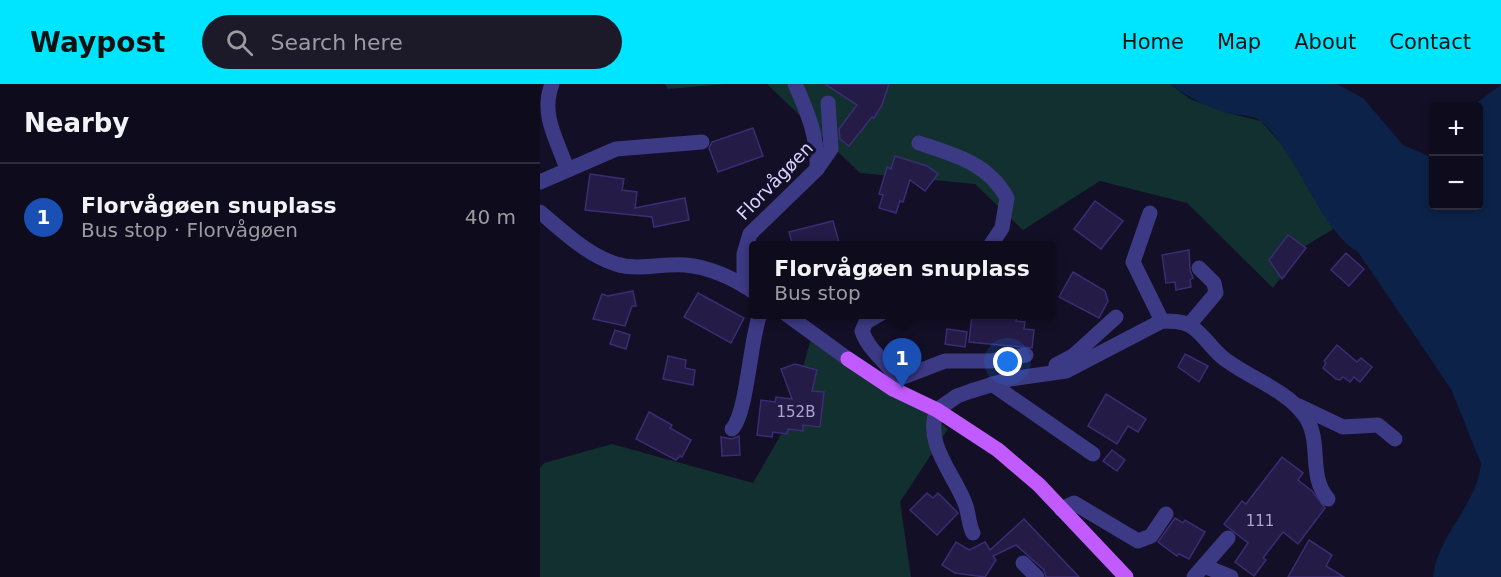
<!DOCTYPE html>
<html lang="en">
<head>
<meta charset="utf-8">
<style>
	:root { --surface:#0e0b1c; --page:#1c1929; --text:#f1f3f6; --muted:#9b9ba3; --line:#2e2b3b; --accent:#00e5ff }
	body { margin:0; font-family:"DejaVu Sans",sans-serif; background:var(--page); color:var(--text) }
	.controls { position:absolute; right:18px; top:18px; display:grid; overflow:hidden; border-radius:6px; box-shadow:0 3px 9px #0003 }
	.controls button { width:54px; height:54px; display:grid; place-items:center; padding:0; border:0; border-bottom:2px solid var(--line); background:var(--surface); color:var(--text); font:30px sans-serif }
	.you { position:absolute; left:468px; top:278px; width:21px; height:21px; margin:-15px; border:4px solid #fff; border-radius:50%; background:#1a73e8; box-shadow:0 0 0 9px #1a73e833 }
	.badge { display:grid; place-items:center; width:39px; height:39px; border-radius:50%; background:var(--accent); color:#fff; font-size:20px; font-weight:700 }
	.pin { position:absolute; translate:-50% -50px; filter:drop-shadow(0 2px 3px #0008) }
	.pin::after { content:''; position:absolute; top:32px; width:21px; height:18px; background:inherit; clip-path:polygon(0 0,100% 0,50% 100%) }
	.popup { position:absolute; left:209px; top:157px; width:306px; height:78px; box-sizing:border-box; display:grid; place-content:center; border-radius:6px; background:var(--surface); filter:drop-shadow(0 2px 4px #0005); font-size:20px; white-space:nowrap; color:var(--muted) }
	.popup b { font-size:22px; color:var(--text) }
	.popup::after { content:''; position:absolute; left:50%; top:100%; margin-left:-12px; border:12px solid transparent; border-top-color:var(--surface) }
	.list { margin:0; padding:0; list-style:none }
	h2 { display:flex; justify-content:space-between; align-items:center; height:78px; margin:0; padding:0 24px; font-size:26px }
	h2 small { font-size:20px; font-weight:400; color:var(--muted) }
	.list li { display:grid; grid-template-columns:39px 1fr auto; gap:18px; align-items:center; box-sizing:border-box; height:108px; padding:0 24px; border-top:2px solid var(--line) }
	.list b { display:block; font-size:22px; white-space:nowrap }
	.list p { margin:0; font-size:20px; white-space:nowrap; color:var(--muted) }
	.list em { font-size:20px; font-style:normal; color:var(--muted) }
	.icon { flex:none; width:33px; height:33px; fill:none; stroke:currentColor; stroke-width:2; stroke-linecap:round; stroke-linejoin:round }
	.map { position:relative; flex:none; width:961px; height:493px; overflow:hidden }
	header { display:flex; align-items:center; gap:36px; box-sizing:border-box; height:84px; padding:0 30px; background:var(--accent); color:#111 }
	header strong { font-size:28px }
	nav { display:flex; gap:33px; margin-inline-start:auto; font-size:21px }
	.search { width:420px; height:54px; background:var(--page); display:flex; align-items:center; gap:15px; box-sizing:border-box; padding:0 21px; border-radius:33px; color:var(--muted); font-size:22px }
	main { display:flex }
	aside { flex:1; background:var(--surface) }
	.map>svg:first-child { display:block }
</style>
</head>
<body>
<header>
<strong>Waypost</strong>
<div class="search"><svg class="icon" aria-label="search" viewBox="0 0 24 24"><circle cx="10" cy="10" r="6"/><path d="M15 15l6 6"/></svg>Search here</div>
<nav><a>Home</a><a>Map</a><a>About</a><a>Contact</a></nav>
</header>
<main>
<aside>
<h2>Nearby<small></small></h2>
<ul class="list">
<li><span class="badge" style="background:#1a4fb4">1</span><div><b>Florvågøen snuplass</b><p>Bus stop · Florvågøen</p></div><em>40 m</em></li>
</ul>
</aside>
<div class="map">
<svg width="961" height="493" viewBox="0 0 961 493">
	<rect width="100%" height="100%" fill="#130f26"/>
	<g fill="#12302f">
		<polygon points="125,0 186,0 128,5"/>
		<polygon points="227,0 630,0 650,15 688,29 721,37 748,68 774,114 795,144 762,164 733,204 647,119 560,97 483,146 435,100 320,89"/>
		<polygon points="274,244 408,345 360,418 371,493 0,493 0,384 4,379 72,360 213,399 247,340"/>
	</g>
	<path fill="#0c2248" d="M630,0H797L823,14L863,61L893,74L894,122H938V22H932L961,1V493H893C898,450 936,423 941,380L911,305L818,168C781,147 758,71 723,39C714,30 699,32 688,29C666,23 648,13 630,0Z"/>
	<g fill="#241b47" stroke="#3b2d73" stroke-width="1.5">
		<polygon points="285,0 349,0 342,21 334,34 332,33 309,62 300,55 299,45 317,21"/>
		<polygon points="213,44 223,72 178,88 169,64 172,58"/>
		<polygon points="355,72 387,82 398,90 385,107 370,96 363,118 360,117 356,129 339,124 343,111 339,110 346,87 347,83 351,85"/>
		<polygon points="50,90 84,95 82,106 97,108 95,124 145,114 149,136 114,143 112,133 45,126"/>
		<polygon points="555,117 583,137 561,165 534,145"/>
		<polygon points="293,137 300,162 253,162 249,148"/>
		<polygon points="748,151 766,164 742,195 729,176"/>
		<polygon points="649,166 650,186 653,194 650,196 651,203 636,206 635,198 626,199 622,171"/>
		<polygon points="806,169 824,185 809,202 791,186"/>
		<polygon points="533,188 565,207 568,217 559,234 519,213"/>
		<polygon points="93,207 96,222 92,222 85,242 53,235 62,210 68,212"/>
		<polygon points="158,209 204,234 191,259 144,233"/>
		<polygon points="432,231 477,234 476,237 485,238 484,245 494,246 492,264 429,258"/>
		<polygon points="407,245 427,248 425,263 405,260"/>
		<polygon points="75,246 90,251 86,265 70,260"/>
		<polygon points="797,261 817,278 821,274 832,283 820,298 814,293 810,298 803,293 800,296 796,295 783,284 786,279 784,277"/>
		<polygon points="645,270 668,282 659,298 638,283"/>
		<polygon points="128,272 146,276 145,284 155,286 153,301 123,295"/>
		<polygon points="255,280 277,286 272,307 284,308 280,343 263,341 263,347 248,345 247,350 233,348 232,353 217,351 221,316 235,318 236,313 252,315 241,285"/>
		<polygon points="566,310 606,335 598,348 588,342 577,360 548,342"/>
		<polygon points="109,328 132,341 130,344 151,356 142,373 140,372 136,376 96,355"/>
		<polygon points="199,352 200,371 182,372 181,353 192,355"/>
		<polygon points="572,366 585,376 577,387 563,377"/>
		<polygon points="742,373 763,389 758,396 772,407 785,424 758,460 743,448 723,474 726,476 714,492 695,478 708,459 684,440 702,417 706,420"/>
		<polygon points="387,409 393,414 398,409 418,429 397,451 370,426"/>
		<polygon points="635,434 643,439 645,436 665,448 649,475 639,470 637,472 618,458"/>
		<polygon points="484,435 539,493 506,493 504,486 476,461 453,472 456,476 445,493 415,489 402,481 416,458 429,466 445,458 450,466"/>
		<polygon points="769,456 792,471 786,482 804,493 748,493"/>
	</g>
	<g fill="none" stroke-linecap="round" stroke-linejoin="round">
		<g stroke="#3d3a85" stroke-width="15">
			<path d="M12,0C0,31 17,55 27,85"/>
			<path d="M255,0C268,29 278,53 277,85"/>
			<path d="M379,59C415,71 448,79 467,114L462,144L450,162"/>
			<polyline points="0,98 76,65 162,58"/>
			<path d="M0,128C23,147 47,171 76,180C99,187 123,179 145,181C170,183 193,194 214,208"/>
			<polyline points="610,129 593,178 622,237"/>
			<polyline points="204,202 204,170 210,150 277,85 291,65 288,19"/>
			<polyline points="246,230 308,275"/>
			<path d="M340,230L326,238L322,247C328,266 347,278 358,295"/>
			<polyline points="649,241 676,209 674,199 659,184"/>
			<polyline points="516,281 533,272 576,233"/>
			<polyline points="452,300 553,370"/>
			<polyline points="353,305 358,295 405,277 451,277 486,271"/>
			<polyline points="759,322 803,343 838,341 855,355"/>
			<path d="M192,345C207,330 210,256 220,230"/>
			<polyline points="521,425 534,419 598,457 611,452 626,430"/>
			<path d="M433,449C429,441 429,432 426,422C416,392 383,360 397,326L417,312L431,307L470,295L526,287L622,237C631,237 641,237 649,241C662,248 671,264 682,273C708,294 746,305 765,332C783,358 767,391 788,415"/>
			<polyline points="483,479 497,493"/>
			<polyline points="664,482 691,493"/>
			<polyline points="654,493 688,454"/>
		</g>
		<polyline stroke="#c25bff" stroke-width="15" points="308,275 353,305 397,326 458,366 499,401 586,493"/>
	</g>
	<g text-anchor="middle" stroke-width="6" stroke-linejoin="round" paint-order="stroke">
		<g font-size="15" fill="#aca6d1">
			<text x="256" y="333">152B</text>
			<text x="720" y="442">111</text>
		</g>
		<g font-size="18" fill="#d9d4ff" stroke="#130f26">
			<text transform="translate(235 97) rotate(-46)" y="6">Florvågøen</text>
		</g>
	</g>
</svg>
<div class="controls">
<button>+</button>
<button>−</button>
</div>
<div class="you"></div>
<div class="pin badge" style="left:362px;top:304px;background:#1a4fb4">1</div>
<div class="popup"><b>Florvågøen snuplass</b>Bus stop</div>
</div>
</main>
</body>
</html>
